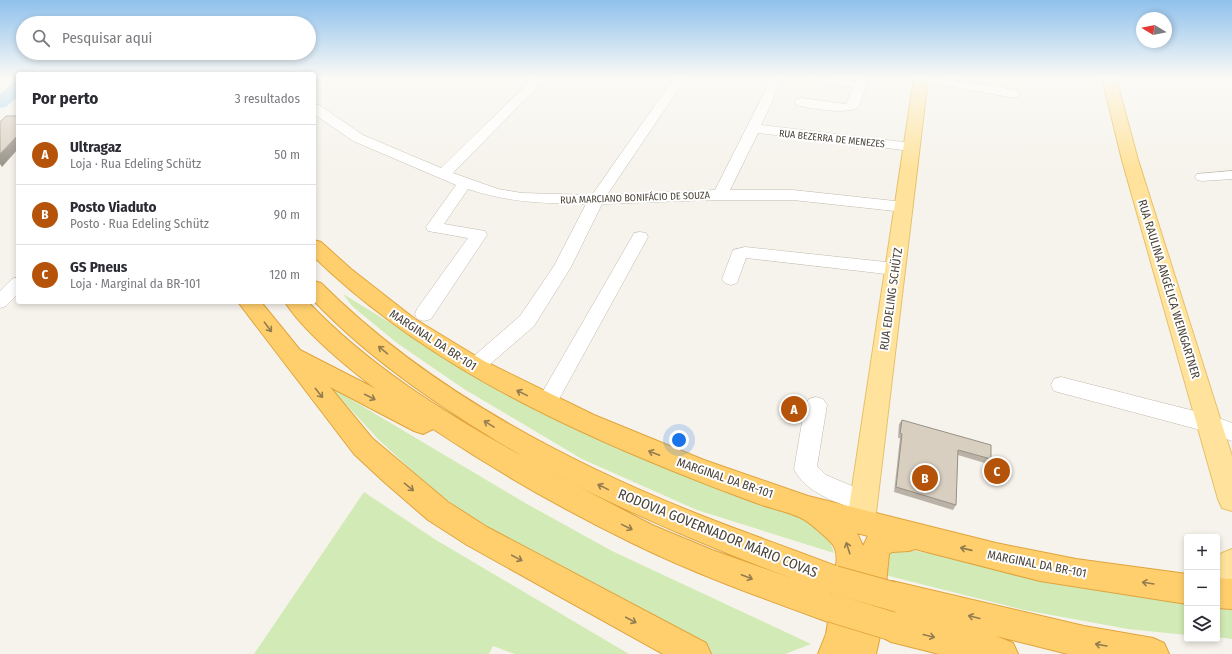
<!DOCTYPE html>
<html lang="pt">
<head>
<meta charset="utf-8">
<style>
	:root { --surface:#fff; --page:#f7f7f7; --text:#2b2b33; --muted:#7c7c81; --line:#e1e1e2; --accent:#b45309 }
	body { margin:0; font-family:"Fira Sans Condensed",sans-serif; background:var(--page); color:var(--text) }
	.controls { position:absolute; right:12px; bottom:12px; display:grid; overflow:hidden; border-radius:4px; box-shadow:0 2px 6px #0003 }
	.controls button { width:36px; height:36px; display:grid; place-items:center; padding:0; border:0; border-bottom:1px solid var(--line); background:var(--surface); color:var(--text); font:20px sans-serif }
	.compass { position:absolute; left:1136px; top:12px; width:36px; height:36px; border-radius:50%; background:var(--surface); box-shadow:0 2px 6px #0003; rotate:280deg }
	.you { position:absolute; left:679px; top:440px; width:14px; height:14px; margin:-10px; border:3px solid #fff; border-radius:50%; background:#1a73e8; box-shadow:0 0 0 6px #1a73e833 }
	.badge { display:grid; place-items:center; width:26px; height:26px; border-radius:50%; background:var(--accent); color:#fff; font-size:13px; font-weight:700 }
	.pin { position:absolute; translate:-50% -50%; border:2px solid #fff; box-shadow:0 1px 4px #0006 }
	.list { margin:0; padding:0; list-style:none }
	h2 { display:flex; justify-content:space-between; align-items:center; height:52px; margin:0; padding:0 16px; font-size:17px }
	h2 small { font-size:13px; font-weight:400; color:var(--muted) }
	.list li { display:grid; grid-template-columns:26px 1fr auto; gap:12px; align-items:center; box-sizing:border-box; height:60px; padding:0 16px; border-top:1px solid var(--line) }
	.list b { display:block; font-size:15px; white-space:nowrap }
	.list p { margin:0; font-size:13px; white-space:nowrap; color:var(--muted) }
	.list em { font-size:13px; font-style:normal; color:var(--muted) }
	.icon { flex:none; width:22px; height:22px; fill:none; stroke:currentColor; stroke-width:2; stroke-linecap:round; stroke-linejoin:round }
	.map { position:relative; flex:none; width:1232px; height:654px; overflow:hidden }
	.search { position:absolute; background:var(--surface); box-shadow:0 2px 6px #0003; left:16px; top:16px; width:300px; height:44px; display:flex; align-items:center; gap:10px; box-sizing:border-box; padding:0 14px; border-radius:22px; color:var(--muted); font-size:15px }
	.panel { position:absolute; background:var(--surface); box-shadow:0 2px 6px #0003; left:16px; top:72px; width:300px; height:232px; border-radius:4px }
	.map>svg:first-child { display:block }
</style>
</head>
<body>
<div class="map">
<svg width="1232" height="654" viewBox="0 0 1232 654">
	<rect width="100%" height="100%" fill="#f6f3ec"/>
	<g fill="#d2eab5">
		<polygon points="343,294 514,399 680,470 825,528 834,553 697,510 582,459 464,389 397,343 352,306"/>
		<polygon points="330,387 527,504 612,551 811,644 785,654 712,654 473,519 430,487 379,440"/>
		<polygon points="364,492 436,540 629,654 515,654 493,646 489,654 254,654"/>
		<polygon points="884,545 1069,580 1187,597 1187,635 1128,629 1024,610 877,573"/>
		<polygon points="1217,601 1232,604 1232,639 1217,637"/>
	</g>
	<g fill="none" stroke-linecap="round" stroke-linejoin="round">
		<polygon fill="#a9d4f2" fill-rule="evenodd" points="18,82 18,96 6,107 0,108 0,94 12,83"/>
		<g stroke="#c2bbae" stroke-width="1">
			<g id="minor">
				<path d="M533,78H546L453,173L498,189L522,193L592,195L674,78H686L607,195L715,190L770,81L772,78H778L782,81L761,125L912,143L917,144L919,147L917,150L912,151L758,133L730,190H793L904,202L910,204L912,207L910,210L904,212L793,200H710L602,204L571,267L534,326L481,372L474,375L467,372L464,367L467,362L520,316L554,266L586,204C542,203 511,203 468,189L444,224L485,231L487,235L431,319L424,321L417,319L415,314L417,309L468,238L428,231L426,227L456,185L353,141L314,114V104L319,105L363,135L441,168Z"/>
				<path d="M810,78H836L855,81L857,78H869L859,106C851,116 808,108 796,105L795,102L796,99L801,98L846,104L853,88L816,82Z"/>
				<polygon points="918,78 944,78 1015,90 1021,94 1015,98 924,82"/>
				<polygon points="1232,171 1232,179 1202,181 1197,180 1195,177 1197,174"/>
				<polygon points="640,232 646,233 648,237 553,410 546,412 539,410 535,404 539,398 632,237 634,233"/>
				<polygon points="745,247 895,263 901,265 904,269 901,273 895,275 746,258 737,283 731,285 725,283 722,279 733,250"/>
				<polygon points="18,277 18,294 6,306 0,308 0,291 12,279"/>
				<polygon points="1061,377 1210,415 1232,423 1232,441 1208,432 1054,391 1051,385 1054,379"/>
				<path d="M816,397L823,399L827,405L817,466L826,475L871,494L875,501L871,508L863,512C839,503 806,494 794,469L805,405L809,399Z"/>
			</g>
		</g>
		<g stroke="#e6c16a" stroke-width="2">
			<g id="major">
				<polygon points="914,78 928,78 875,521 871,530 861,534 851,530 847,521"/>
				<polygon points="1102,78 1116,78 1138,160 1232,456 1232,511 1222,508 1218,499 1122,160"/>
				<polygon points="1232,549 1232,586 1228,591 1217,596 1217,558 1222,553"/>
			</g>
		</g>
		<g stroke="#e0a43c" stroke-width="2">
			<g id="highway">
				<path d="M314,240L321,242L351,269L415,319L484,361L594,415L704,460L808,496L996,543L1076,559L1187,574V604L1040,581L915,549L909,551L892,552L889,554L886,584L892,581L1084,626L1153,638L1164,643L1169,654H1068L996,636L1013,643L1018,654H939L891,642L880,636L876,654H818L826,634L828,622C762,598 695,574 632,543C564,510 496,471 433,429L423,434L414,431L330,387L372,438L448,502L487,527L706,643L711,654H663L467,545L428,520L383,481L354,454L238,302H261L300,350L376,389C348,368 303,331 285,302H308C370,367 445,413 522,456C448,412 374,364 314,301V281L321,283C425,387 560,459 695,513C742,532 790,548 836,566C837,560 837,551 833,545C829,539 809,522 803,519C790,512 772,509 759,504C728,493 698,481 668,469C540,417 414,354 314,257ZM541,467C623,511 708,547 794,579L712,550L652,525ZM857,533L868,536L863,546ZM883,607L891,611L882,614Z"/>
				<polygon points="1217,578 1232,579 1232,609 1217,608"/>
			</g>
		</g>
		<use href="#minor" fill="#fff" fill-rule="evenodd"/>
		<use href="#major" fill="#ffe39c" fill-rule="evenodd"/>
		<use href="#highway" fill="#ffcf6e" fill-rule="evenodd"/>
		<g stroke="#e0a43c" stroke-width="30" stroke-linecap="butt">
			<g id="highway-bridge">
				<polyline points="834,580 892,596"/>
				<polyline points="832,608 891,626"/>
			</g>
		</g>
		<use href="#highway-bridge" stroke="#ffcf6e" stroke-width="28"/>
	</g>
	<polygon fill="#bab2a6" points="902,420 991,459 988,464 958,455 956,505 953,510 894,492 900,438 898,438 899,424"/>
	<polygon fill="#979187" points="18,135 18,149 2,167 0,164 0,154"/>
	<g fill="#d8cfc1" stroke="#979187">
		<polygon points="6,116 18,116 18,135 0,154 0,122"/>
		<polygon points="902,420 991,445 991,459 958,450 956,505 896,487 902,434 900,433"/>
	</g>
	<defs><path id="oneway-shaft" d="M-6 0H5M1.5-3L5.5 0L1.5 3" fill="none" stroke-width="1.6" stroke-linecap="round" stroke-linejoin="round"/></defs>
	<g stroke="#937c4e">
		<use href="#oneway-shaft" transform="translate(268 327) rotate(53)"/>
		<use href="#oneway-shaft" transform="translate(383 350) rotate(-141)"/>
		<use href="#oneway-shaft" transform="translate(319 393) rotate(52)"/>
		<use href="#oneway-shaft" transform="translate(522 393) rotate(-154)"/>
		<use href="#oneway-shaft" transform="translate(370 397) rotate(27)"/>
		<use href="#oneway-shaft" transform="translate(489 424) rotate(-148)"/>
		<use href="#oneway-shaft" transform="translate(654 453) rotate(-159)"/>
		<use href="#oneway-shaft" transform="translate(409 487) rotate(39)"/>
		<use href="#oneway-shaft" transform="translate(603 487) rotate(-154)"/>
		<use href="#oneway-shaft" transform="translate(627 527) rotate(26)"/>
		<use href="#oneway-shaft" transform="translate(848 548) rotate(-108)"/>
		<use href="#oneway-shaft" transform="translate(966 549) rotate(-167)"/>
		<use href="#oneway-shaft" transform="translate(517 558) rotate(28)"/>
		<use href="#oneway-shaft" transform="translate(747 577) rotate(21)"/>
		<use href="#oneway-shaft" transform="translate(1148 583) rotate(-171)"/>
		<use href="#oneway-shaft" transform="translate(974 617) rotate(-166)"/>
		<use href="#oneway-shaft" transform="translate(631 620) rotate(28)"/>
		<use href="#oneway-shaft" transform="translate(929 636) rotate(14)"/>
		<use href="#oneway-shaft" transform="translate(1101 645) rotate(-170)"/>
	</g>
	<linearGradient id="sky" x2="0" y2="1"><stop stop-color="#8fc1ec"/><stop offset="0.46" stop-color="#fbfaf6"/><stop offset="1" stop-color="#fbfaf6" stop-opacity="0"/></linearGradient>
	<rect width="1232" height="169" fill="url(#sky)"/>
	<g text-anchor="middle" stroke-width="4" stroke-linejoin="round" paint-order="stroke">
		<g font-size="10" fill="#4b4439" stroke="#fff">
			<text transform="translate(832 138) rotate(6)" y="4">RUA BEZERRA DE MENEZES</text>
			<text transform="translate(635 197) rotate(-2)" y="4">RUA MARCIANO BONIFÁCIO DE SOUZA</text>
		</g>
		<g font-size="12" fill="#4b4439" stroke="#fff">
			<text transform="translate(1169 289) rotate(73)" y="4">RUA RAULINA ANGÉLICA WEINGARTNER</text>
			<text transform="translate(891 299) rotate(-82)" y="4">RUA EDELING SCHÜTZ</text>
			<text transform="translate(433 340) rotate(33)" y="4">MARGINAL DA BR-101</text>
			<text transform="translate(725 478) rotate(19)" y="4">MARGINAL DA BR-101</text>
			<text transform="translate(1037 564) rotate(11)" y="4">MARGINAL DA BR-101</text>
		</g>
		<g font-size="14" fill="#4b4439" stroke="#fff">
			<text transform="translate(718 533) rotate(22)" y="5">RODOVIA GOVERNADOR MÁRIO COVAS</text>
		</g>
	</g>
</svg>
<div class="controls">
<button>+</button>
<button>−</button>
<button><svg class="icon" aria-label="layers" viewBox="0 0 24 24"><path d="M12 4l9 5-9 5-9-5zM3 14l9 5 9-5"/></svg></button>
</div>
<svg class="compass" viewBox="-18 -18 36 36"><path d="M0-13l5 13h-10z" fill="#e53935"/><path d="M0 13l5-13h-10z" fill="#7c7c81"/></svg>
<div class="you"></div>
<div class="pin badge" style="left:794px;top:409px">A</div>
<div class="pin badge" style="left:925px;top:478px">B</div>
<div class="pin badge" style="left:997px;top:471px">C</div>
<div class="search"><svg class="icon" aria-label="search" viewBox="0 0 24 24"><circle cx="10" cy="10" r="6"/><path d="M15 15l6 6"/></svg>Pesquisar aqui</div>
<section class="panel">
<h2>Por perto<small>3 resultados</small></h2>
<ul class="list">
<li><span class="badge">A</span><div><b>Ultragaz</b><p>Loja · Rua Edeling Schütz</p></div><em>50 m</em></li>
<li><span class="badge">B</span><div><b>Posto Viaduto</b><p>Posto · Rua Edeling Schütz</p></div><em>90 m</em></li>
<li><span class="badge">C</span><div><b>GS Pneus</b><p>Loja · Marginal da BR-101</p></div><em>120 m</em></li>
</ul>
</section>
</div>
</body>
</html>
